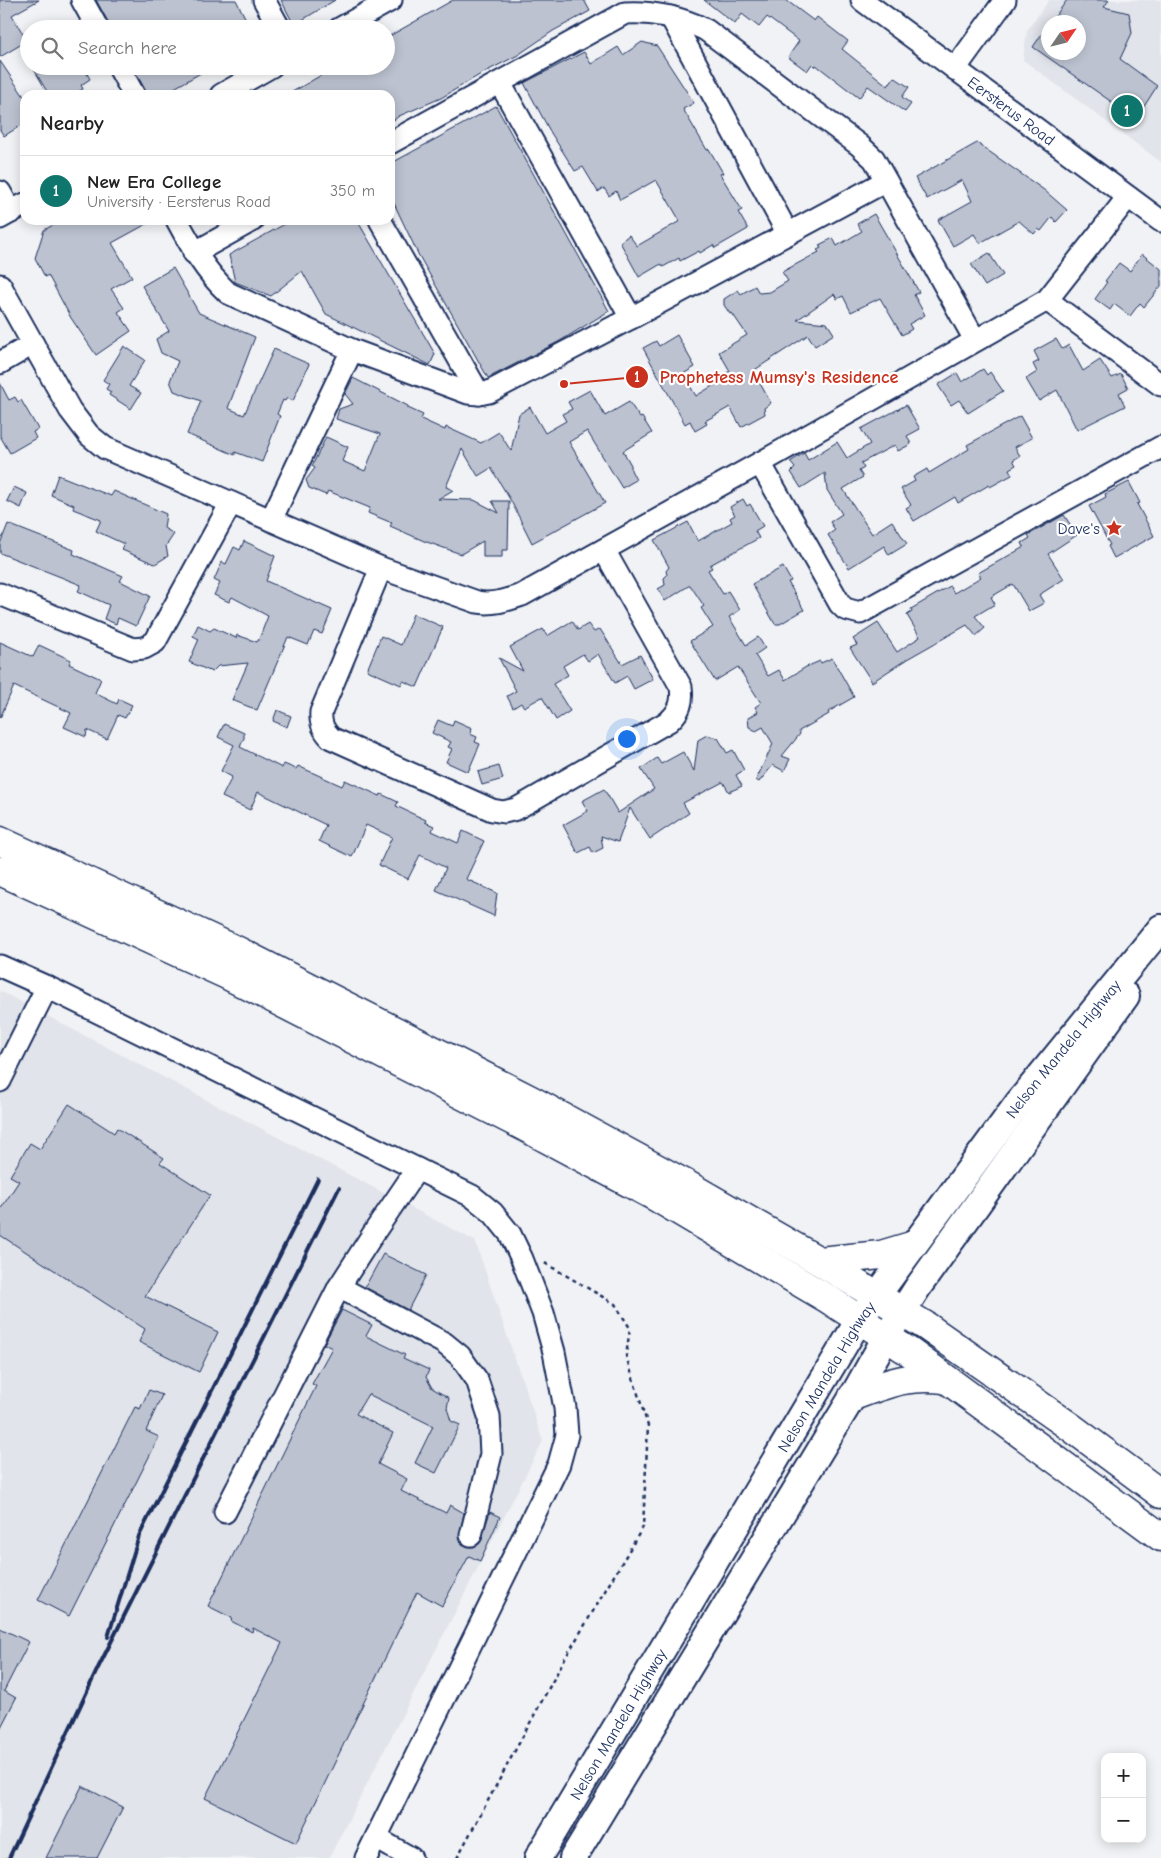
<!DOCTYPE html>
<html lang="en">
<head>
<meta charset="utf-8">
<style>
	:root { --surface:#fff; --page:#f2f2f2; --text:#222; --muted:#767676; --line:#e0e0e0; --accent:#0f766e }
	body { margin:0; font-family:"Comic Neue",sans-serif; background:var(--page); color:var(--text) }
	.controls { position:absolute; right:15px; bottom:15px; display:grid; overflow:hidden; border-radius:10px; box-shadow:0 2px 12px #0003 }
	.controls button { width:45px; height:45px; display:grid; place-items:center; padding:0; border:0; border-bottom:1px solid var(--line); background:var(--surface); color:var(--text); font:25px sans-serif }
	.compass { position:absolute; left:1041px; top:15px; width:45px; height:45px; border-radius:50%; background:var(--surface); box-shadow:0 2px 12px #0003; rotate:55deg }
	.you { position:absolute; left:626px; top:738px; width:18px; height:18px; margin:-12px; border:4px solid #fff; border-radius:50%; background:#1a73e8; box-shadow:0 0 0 8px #1a73e833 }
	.badge { display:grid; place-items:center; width:32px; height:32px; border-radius:50%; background:var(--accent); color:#fff; font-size:16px; font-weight:700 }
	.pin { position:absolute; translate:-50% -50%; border:2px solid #fff; box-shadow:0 1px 5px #0006 }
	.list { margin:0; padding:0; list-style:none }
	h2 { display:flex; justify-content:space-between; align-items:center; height:65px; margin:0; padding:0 20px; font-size:21px }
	h2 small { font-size:16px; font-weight:400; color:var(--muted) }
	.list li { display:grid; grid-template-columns:32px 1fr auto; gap:15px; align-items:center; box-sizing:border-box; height:70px; padding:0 20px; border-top:1px solid var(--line) }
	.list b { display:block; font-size:19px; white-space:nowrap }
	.list p { margin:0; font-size:16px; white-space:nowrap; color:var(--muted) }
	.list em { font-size:16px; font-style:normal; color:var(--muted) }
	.icon { flex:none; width:28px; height:28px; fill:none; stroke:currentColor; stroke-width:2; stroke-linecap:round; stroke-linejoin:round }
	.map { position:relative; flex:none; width:1161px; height:1858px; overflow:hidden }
	.search { position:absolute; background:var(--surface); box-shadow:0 2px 12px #0003; left:20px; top:20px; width:375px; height:55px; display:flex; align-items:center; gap:12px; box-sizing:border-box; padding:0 18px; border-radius:28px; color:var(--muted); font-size:19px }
	.panel { position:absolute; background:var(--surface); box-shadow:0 2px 12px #0003; left:20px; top:90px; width:375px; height:135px; border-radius:15px }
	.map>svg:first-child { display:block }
</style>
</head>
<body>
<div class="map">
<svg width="1161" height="1858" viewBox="0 0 1161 1858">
	<rect width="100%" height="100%" fill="#f1f2f5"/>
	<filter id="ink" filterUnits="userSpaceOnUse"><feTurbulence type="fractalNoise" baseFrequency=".02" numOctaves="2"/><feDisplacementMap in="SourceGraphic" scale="10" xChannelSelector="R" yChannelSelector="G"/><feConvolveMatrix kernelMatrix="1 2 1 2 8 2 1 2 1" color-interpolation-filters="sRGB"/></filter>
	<g filter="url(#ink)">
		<g fill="#e1e4ea" fill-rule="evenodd">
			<path d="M1049,0H1161V162L1023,60L1027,30ZM1048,22H1078V52H1048Z"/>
			<polygon points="0,991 475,1241 543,1441 329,1858 0,1858"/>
		</g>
		<g fill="#bcc2d0" stroke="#1b2f5e">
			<polygon points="0,0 39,0 12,15 27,41 0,57"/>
			<polygon points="96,0 236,0 251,29 112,29"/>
			<polygon points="281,0 335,0 294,25"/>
			<polygon points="453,0 584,0 590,11 553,31 518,55 481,74 441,98 399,116 390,123 390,95 287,95 337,66 386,66 386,38"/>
			<polygon points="704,0 786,0 814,21 817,17 848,41 842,49 888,86 894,77 909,87 902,97 911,104 905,112 868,86 859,98 816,65 815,67 812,64 807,71 788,57 799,41 767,17 759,27 742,14 735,24"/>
			<polygon points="1067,0 1109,0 1104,7 1129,13 1132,33 1120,59 1157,86 1136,119 1033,47 1048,25 1048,52 1078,52 1078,22 1051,22"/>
			<polygon points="642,42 657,46 694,103 683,109 707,150 709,149 723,173 720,174 742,210 738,212 748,229 715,248 713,245 700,253 699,251 680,261 679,258 663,267 661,264 639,277 620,242 629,235 637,246 680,221 656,180 620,200 616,191 609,196 604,188 598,192 583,167 575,171 551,133 524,83 584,52 591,64 618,47 623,55"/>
			<polygon points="0,61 25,98 25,123 4,136 0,130"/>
			<polygon points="32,66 83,66 90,79 81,85 83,89 72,95 49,95"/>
			<polygon points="132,66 213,66 162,95 148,95"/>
			<polygon points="496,106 609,311 560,341 488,378 418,254 390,195 390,164"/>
			<polygon points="977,143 1044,190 1067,210 1056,222 1052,217 1041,231 1038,229 1034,234 1019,221 980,243 974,234 953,246 938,220 972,201 962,180 927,199 915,178"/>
			<polygon points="874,214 919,292 914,295 925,315 909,324 912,329 902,335 880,298 851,312 843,296 837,299 834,294 797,320 827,323 834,334 815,346 808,335 753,371 771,403 764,408 765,414 741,427 730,407 705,421 707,424 695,431 690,421 685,424 643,348 656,341 659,346 677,335 695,367 683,374 696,396 719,382 717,378 730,371 719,352 747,335 732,313 730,314 724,305 724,299 738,290 741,294 755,286 759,293 770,292 788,281 782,272 819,252 817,250 821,248 819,245 833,238 837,246 862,231 857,224"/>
			<polygon points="62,220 154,220 112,243 132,277 111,289 124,308 118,312 131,331 96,355 71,318 48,275 45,277 35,258 44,230"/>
			<polygon points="292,220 357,220 435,354 430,365 326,314 302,271 271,296 235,282 229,255"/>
			<polygon points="989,253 1003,275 985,286 971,264"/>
			<polygon points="1142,254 1161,269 1161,286 1144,307 1140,303 1130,316 1114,304 1110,310 1095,299 1107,282 1105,281 1119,263 1130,271"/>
			<polygon points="173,268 199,313 255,337 228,408 244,415 274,349 309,364 293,401 287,398 285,401 283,400 277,414 280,416 262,462 235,452 235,455 187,434 201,401 174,391 170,381 178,361 161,353 156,339 169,331 142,286"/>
			<polygon points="1056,339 1062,349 1069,345 1083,371 1100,360 1112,378 1121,374 1128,388 1119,393 1125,406 1077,430 1057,390 1039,401 1026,379 1037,372 1033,364 1039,361 1034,351"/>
			<polygon points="124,346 145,360 129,386 141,393 131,409 109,395 111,392 106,389 109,384 103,380"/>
			<polygon points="983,369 987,375 990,372 1003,391 968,413 959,400 951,405 938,385 957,373 962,382"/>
			<polygon points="353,378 408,406 408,408 423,415 421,419 445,430 446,427 481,443 499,432 511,451 519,414 530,407 545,433 566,421 562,414 572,409 568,402 590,390 605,416 629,402 640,418 642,417 652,433 623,451 631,465 631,470 636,480 622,488 587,431 569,442 605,503 532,543 511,501 491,468 478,476 462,449 446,487 453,490 438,499 474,500 499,513 492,501 509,501 508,550 502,550 502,557 483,557 483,541 461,554 424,541 390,526 392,523 368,513 370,508 328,491 326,495 309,488 306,480 315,468 312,466 326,437 348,447 342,461 365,471 375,446 380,434 336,419 339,409 353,404 345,394"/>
			<polygon points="0,383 9,400 15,397 18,402 21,400 38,429 33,432 36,438 10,453 0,436"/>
			<polygon points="906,405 920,429 907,436 911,444 898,451 895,445 861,463 864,468 859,471 863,477 843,489 872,534 892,521 907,544 889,555 884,546 849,568 828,535 835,530 830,522 842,514 827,490 825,473 801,488 791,472 795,468 790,462 804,453 808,460 837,442 847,458 870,444 861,429"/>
			<polygon points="1020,416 1032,438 1015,447 1020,456 1013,460 1016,465 1009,469 1012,475 990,487 989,485 958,503 955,497 914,521 906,508 911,505 901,489 915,481 913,477 927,469 929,473 969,449 967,445"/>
			<polygon points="58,475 111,496 114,491 166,514 164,528 174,534 166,546 168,556 155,564 122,550 124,544 96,531 101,520 73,509 74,505 51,495"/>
			<polygon points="1129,482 1140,503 1137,504 1154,536 1114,558 1108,546 1110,545 1089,506 1106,497 1105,494"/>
			<polygon points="14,487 27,493 21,508 7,501"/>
			<polygon points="743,499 747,506 750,504 763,526 755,531 759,538 710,565 712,568 708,570 723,594 728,591 740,610 729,617 746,645 758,637 765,648 755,655 768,676 779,670 785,680 806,667 820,661 821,663 832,658 854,697 828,712 829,714 799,731 800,734 782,756 790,759 784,771 773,765 759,782 756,780 773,744 763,727 756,731 749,727 748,718 758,712 755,707 761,703 738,667 715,681 690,641 713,627 701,608 704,606 690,585 665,601 658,589 665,585 664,578 667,575 666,571 669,567 654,540 688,522 698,541 732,522 730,518 735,515 730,507"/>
			<polygon points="1064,515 1077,535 1048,554 1064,579 1039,595 1044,603 1029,611 1013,584 991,597 995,604 975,616 985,628 976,636 967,625 907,659 872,682 850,648 857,645 853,639 878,623 897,652 920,637 907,615 912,612 911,609 950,586 954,593 981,577 978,573 1024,547 1022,543 1030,538 1028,535"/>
			<polygon points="8,524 74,550 73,554 123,576 120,581 150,596 136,626 118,618 116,624 104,619 109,605 78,591 81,585 0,553 0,544"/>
			<polygon points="244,541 275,556 266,581 332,610 322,634 314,631 308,645 288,637 257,710 232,700 248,663 218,666 212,672 189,662 199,639 193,636 198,625 210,631 214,628 236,638 237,635 257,642 259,639 268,616 232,597 229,602 214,595 220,583 214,580 222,562 226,564 234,547 240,550"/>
			<polygon points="783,567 791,581 788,582 804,610 780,624 775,624 752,584"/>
			<polygon points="413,614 443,627 417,687 403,681 401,685 367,670 381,636 401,645"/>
			<polygon points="572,621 578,630 588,624 594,632 600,629 622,664 640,655 653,679 634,689 627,676 615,683 598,654 588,661 583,654 563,666 568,675 553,684 570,711 556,720 542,697 524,707 521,703 513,708 507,696 516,691 499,658 523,671 510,647 543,629 547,636"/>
			<polygon points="0,642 33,657 39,645 71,660 69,664 101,679 95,693 117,704 119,699 132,705 125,718 118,715 107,739 87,730 86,737 64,727 71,713 14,686 0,718"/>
			<polygon points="277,710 291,716 287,727 273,721"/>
			<polygon points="438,720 452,726 454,720 472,728 470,734 477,737 475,742 480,744 468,772 446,762 452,749 448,747 451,742 432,733"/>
			<polygon points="224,724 244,733 244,738 240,747 282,768 284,764 296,769 298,766 342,786 345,780 380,796 381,794 398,802 396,806 426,820 425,822 434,826 432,831 458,843 463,831 484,841 466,879 497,893 494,916 436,890 446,868 420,855 408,879 379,865 392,837 366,825 352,857 319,841 326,825 258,792 250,810 222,797 232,777 221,771 234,745 218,737"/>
			<polygon points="707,735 718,738 727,753 733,750 744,770 736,775 742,786 729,792 723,782 683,803 689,813 650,839 630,808 618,842 601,836 603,848 593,853 590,847 578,853 563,825 588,811 582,801 604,789 618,813 654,789 641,769 657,758 661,764 683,752 694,771 698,740"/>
			<polygon points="499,766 503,779 482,785 478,772"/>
			<polygon points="69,1104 114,1133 117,1128 164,1158 160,1163 210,1195 145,1296 218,1332 199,1372 139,1342 145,1329 0,1235 0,1210 19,1181 10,1176 30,1143 40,1149"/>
			<polygon points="383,1254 426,1275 408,1310 365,1287"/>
			<polygon points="342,1310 372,1325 366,1336 405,1355 403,1358 429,1370 426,1377 432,1388 449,1398 447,1408 451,1421 460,1425 436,1473 415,1463 433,1426 368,1394 356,1414 393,1433 378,1464 407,1479 401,1491 446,1513 450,1505 464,1513 459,1538 462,1544 468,1547 474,1547 480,1543 490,1512 500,1517 480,1561 469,1556 442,1606 417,1592 296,1843 205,1798 282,1643 253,1628 252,1632 231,1621 232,1618 208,1606 316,1386 312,1384 332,1348 324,1344"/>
			<polygon points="149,1390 162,1395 146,1431 159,1437 69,1616 38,1600 135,1407 140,1409"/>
			<polygon points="0,1628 29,1642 4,1691 16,1698 0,1729"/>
			<polygon points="82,1786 123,1807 97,1858 46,1858"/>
		</g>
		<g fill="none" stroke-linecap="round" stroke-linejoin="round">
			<g stroke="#1b2f5e" stroke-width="25">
				<g id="minor">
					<polyline points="82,0 98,29"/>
					<polyline points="264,0 280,29"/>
					<path id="s1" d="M862,0L1161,221"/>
					<polyline points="671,17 788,234"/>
					<polyline points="339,29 391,0"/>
					<polyline points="118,66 134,95"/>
					<polyline points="955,69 1005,0"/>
					<polyline points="500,83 631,318"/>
					<polyline points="221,95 272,66"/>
					<path d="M390,143L625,13C651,11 683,18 706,30L859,145L874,159L975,340"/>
					<polyline points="0,192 11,212"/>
					<polyline points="0,218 25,204"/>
					<path d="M177,220C192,248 205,271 228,293L352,350L468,393L479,394L489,392L631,318L886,181"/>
					<polyline points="380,220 479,394"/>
					<polyline points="194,253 253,220"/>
					<path d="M0,285L70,410L89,435L105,448L381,568L477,602C493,605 507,600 522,595L760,463L1047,300L1128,197"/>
					<polyline points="1047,300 1161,385"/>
					<polyline points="0,363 33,344"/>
					<polyline points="760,463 840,604 845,609 860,613 1161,447"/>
					<polyline points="271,520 352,350"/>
					<path d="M381,568L321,712C320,723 323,730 331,738L492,810L504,812L516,809L669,721C680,711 683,702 681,687L604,550"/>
					<polyline points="0,594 133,649 144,648 155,642 231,503"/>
					<polyline points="0,966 47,987 472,1196 493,1213 510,1234 522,1259 543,1313 554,1352 565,1408 567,1435 559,1464 366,1858"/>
					<polyline points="0,1081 47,987"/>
					<polyline points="339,1287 444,1343 460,1356 477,1380 489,1416 491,1454 471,1535"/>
					<polyline points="225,1512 339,1287 375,1231 417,1169"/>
					<polyline points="376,1838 411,1858"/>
				</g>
			</g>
			<g stroke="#1b2f5e" stroke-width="30">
				<g id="major">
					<path id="s2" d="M538,1858L859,1320L1019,1102L1161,928"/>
					<polyline points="573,1858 853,1396 886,1337 918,1287 1126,996"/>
				</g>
			</g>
			<g stroke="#1b2f5e" stroke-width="31">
				<g id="highway">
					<polyline points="0,841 238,951 533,1101 682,1182 819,1261 926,1326 1072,1428 1161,1494"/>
					<polyline points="0,871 227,975 523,1126 654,1196 828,1299 911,1353 1161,1537"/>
					<polyline points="819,1261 881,1255 911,1246"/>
					<path d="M853,1396C890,1383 905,1375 945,1379"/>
				</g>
			</g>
			<polyline stroke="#1b2f5e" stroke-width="2.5" stroke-dasharray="4 4" stroke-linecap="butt" points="457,1858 564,1660 643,1527 648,1426 626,1356 630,1328 615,1304 543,1262"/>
			<use href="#minor" stroke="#fff" stroke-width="21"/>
			<use href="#major" stroke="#fff" stroke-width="26"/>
			<use href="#highway" stroke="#fff" stroke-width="28"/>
			<g stroke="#1b2f5e" stroke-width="4">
				<polyline points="108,1637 139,1536 318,1179"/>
				<polyline points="9,1858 98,1668 339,1188"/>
			</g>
		</g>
	</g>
	<defs>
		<g id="sight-bare" transform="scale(1.35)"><path d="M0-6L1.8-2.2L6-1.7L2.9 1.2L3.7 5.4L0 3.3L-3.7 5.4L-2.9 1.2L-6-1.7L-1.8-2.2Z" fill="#c8321e" stroke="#fff" stroke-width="2.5" paint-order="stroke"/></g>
	</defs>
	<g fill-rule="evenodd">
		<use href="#sight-bare" x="1114" y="528"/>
	</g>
	<g text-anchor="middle" stroke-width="4.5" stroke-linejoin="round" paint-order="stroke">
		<g font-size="16" fill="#1b2f5e" stroke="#fff">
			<text dy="6" stroke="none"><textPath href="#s1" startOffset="186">Eersterus Road</textPath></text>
			<text dy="6" stroke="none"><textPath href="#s2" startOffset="966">Nelson Mandela Highway</textPath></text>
			<text dy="6" stroke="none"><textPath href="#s2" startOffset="561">Nelson Mandela Highway</textPath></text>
			<text dy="6" stroke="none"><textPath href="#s2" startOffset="156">Nelson Mandela Highway</textPath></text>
		</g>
		<g font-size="16" fill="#1b2f5e" stroke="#fff" text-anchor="end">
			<text x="1100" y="534">Dave's</text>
		</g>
	</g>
	<path fill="none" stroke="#c8321e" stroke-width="2" d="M564 384L637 377"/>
	<g fill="#c8321e" stroke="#fff" stroke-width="2">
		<circle cx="564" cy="384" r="5"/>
		<circle cx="637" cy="377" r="12"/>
	</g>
	<g font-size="15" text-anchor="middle" font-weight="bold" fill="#fff">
		<text x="637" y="382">1</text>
	</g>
	<g font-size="18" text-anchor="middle" font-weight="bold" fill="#c8321e" stroke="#fff" stroke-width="4.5" stroke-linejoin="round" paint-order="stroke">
		<text x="779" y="383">Prophetess Mumsy's Residence</text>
	</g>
</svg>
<div class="controls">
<button>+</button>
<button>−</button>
</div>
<svg class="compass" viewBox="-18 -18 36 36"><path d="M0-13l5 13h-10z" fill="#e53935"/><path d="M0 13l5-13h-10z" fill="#767676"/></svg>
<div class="you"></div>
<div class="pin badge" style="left:1127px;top:111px">1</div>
<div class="search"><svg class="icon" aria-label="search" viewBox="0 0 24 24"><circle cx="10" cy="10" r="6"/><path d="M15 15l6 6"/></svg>Search here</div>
<section class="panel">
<h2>Nearby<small></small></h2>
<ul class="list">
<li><span class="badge">1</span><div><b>New Era College</b><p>University · Eersterus Road</p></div><em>350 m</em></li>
</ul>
</section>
</div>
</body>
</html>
